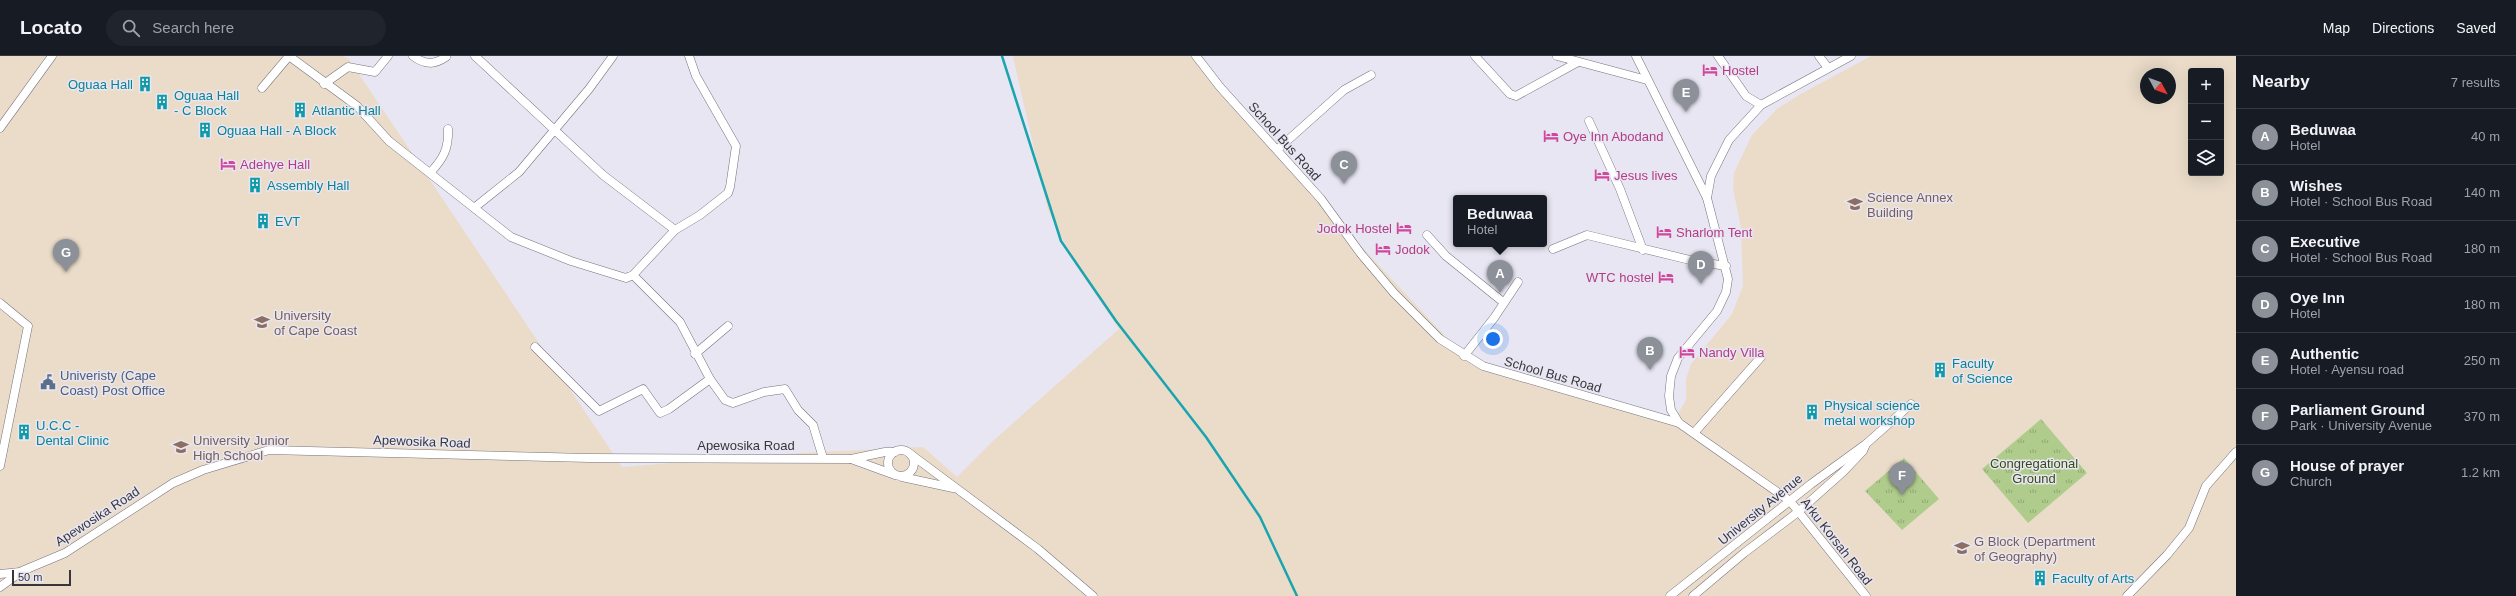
<!DOCTYPE html>
<html lang="en">
<head>
<meta charset="utf-8">
<style>
	:root { --surface:#171b24; --page:#20242c; --text:#f1f3f6; --muted:#9ea1a6; --line:#363941; --accent:#8c9099 }
	body { margin:0; font-family:Arial,sans-serif; background:var(--page); color:var(--text) }
	.controls { position:absolute; right:12px; top:12px; display:grid; overflow:hidden; border-radius:4px; box-shadow:0 4px 16px #0002 }
	.controls button { width:36px; height:36px; display:grid; place-items:center; padding:0; border:0; border-bottom:1px solid var(--line); background:var(--surface); color:var(--text); font:20px sans-serif }
	.compass { position:absolute; left:2140px; top:12px; width:36px; height:36px; border-radius:50%; background:var(--surface); box-shadow:0 4px 16px #0002; rotate:131deg }
	.scale { position:absolute; left:12px; bottom:10px; width:59px; box-sizing:border-box; padding-left:4px; border:2px solid #37363b; border-top:0; font-size:11px; line-height:14px; white-space:nowrap; color:#37363b; -webkit-text-stroke:3px #e8e6f2; paint-order:stroke }
	.you { position:absolute; left:1493px; top:283px; width:14px; height:14px; margin:-10px; border:3px solid #fff; border-radius:50%; background:#1a73e8; box-shadow:0 0 0 6px #1a73e833 }
	.badge { display:grid; place-items:center; width:26px; height:26px; border-radius:50%; background:var(--accent); color:#fff; font-size:13px; font-weight:700 }
	.pin { position:absolute; translate:-50% -33px; filter:drop-shadow(0 1px 2px #0008) }
	.pin::after { content:''; position:absolute; top:21px; width:14px; height:12px; background:inherit; clip-path:polygon(0 0,100% 0,50% 100%) }
	.popup { position:absolute; left:1453px; top:139px; width:94px; height:52px; box-sizing:border-box; display:grid; place-content:center; border-radius:4px; background:var(--surface); filter:drop-shadow(0 1px 3px #0005); font-size:13px; white-space:nowrap; color:var(--muted) }
	.popup b { font-size:15px; color:var(--text) }
	.popup::after { content:''; position:absolute; left:50%; top:100%; margin-left:-8px; border:8px solid transparent; border-top-color:var(--surface) }
	.list { margin:0; padding:0; list-style:none }
	h2 { display:flex; justify-content:space-between; align-items:center; height:52px; margin:0; padding:0 16px; font-size:17px }
	h2 small { font-size:13px; font-weight:400; color:var(--muted) }
	.list li { display:grid; grid-template-columns:26px 1fr auto; gap:12px; align-items:center; box-sizing:border-box; height:56px; padding:0 16px; border-top:1px solid var(--line) }
	.list b { display:block; font-size:15px; white-space:nowrap }
	.list p { margin:0; font-size:13px; white-space:nowrap; color:var(--muted) }
	.list em { font-size:13px; font-style:normal; color:var(--muted) }
	.icon { flex:none; width:22px; height:22px; fill:none; stroke:currentColor; stroke-width:2; stroke-linecap:round; stroke-linejoin:round }
	.map { position:relative; flex:none; width:2236px; height:540px; overflow:hidden }
	header { display:flex; align-items:center; gap:24px; box-sizing:border-box; height:56px; padding:0 20px; background:var(--surface); border-bottom:1px solid var(--line) }
	header strong { font-size:19px }
	nav { display:flex; gap:22px; margin-inline-start:auto; font-size:14px }
	.search { width:280px; height:36px; background:var(--page); display:flex; align-items:center; gap:10px; box-sizing:border-box; padding:0 14px; border-radius:22px; color:var(--muted); font-size:15px }
	main { display:flex }
	aside { flex:1; background:var(--surface) }
	.map>svg:first-child { display:block }
</style>
</head>
<body>
<header>
<strong>Locato</strong>
<div class="search"><svg class="icon" aria-label="search" viewBox="0 0 24 24"><circle cx="10" cy="10" r="6"/><path d="M15 15l6 6"/></svg>Search here</div>
<nav><a>Map</a><a>Directions</a><a>Saved</a></nav>
</header>
<main>
<div class="map">
<svg width="2236" height="540" viewBox="0 0 2236 540">
	<defs>
		<pattern id="park-tufts" width="24" height="20" patternUnits="userSpaceOnUse"><rect width="24" height="20" fill="#b0cc8c"/><path d="M3 7l-1-3M5 7V3M7 7l1-3M15 17l-1-3M17 17v-4M19 17l1-3" fill="none" stroke="#90a674"/></pattern>
	</defs>
	<rect width="100%" height="100%" fill="#e8e6f2"/>
	<path fill="#eadcc9" fill-rule="evenodd" d="M0,0H343L349,3L622,411L799,397L923,391L957,421L994,384L1119,273L1075,208L1048,154L1013,1L1015,0H1200L1332,159L1472,309L1673,366L1686,344V323L1691,308L1732,258L1743,230L1741,171L1733,133L1734,117L1752,79L1777,53L1799,39L1871,0H2236V540H0ZM2191,15H2221V117H2191ZM2146,18H2170V42H2146Z"/>
	<g fill="url(#park-tufts)">
		<polygon points="2041,363 2087,417 2028,467 1982,413"/>
		<polygon points="1904,402 1939,443 1902,474 1865,435"/>
	</g>
	<g fill="none" stroke-linecap="round" stroke-linejoin="round">
		<polyline stroke="#19a4af" stroke-width="2.5" points="1002,0 1061,185 1116,265 1206,381 1260,461 1297,540"/>
		<g stroke="#76737e" stroke-width="9">
			<g id="minor">
				<polyline points="289,0 357,50 389,85 511,181 571,205 626,222 633,219 675,174 700,159 728,137 730,131 736,90 696,20 689,0"/>
				<path d="M413,0C425,9 434,9 446,1"/>
				<polyline points="475,0 603,119 675,174"/>
				<polyline points="1196,0 1220,31 1321,143 1361,198 1394,237 1440,283 1483,310 1679,367"/>
				<polyline points="1475,0 1510,38 1516,40 1578,6"/>
				<polyline points="1557,0 1647,24"/>
				<polyline points="1636,0 1707,142"/>
				<polyline points="1718,0 1746,40 1761,49"/>
				<polyline points="1819,0 1828,12"/>
				<polyline points="1851,0 1761,49 1729,84 1711,120 1707,142 1728,223 1726,236 1717,255 1678,302 1671,320 1669,340 1671,354 1679,367 1790,445 1866,540"/>
				<polyline points="324,28 348,11 375,16 388,0"/>
				<polyline points="262,32 289,0"/>
				<polyline points="1589,65 1620,133 1643,194"/>
				<polyline points="0,72 52,0"/>
				<polyline points="1278,93 1344,34 1371,19"/>
				<path d="M430,117C443,103 449,93 448,73"/>
				<polyline points="474,152 519,116 589,33 613,0"/>
				<polyline points="1427,179 1446,200 1503,246"/>
				<polyline points="1553,193 1587,179 1694,205 1726,210"/>
				<polyline points="633,219 680,266 710,323 725,344 733,347 764,336 785,333 798,354 813,369 823,402"/>
				<polyline points="0,247 28,270 0,410"/>
				<polyline points="535,291 599,355 643,333 660,357 669,353 710,323"/>
				<polyline points="695,298 728,270"/>
				<polyline points="1464,300 1494,262 1518,226"/>
				<polyline points="1694,377 1761,301"/>
				<circle cx="901" cy="407" r="13"/>
				<polyline points="909,397 1038,493 1093,540"/>
				<polyline points="851,403 895,419"/>
				<polyline points="902,421 953,432"/>
				<polyline points="0,518 20,516"/>
				<polyline points="0,531 22,515 65,497 173,427 203,414 269,394 589,402 851,403 885,396 895,396"/>
				<polyline points="1670,540 1811,428 1866,388 1911,348"/>
				<polyline points="1693,540 1744,497 1798,456 1843,416 1863,395 1866,388"/>
				<polyline points="2127,540 2167,499 2189,472 2206,430 2236,396"/>
			</g>
		</g>
		<use href="#minor" stroke="#fff" stroke-width="8"/>
	</g>
	<defs>
		<g id="hotel-bare" transform="scale(1.2)"><path d="M-6-4.5h1.5V1H6V5H4.5V3h-9V5H-6ZM-4 0a1.8 1.8 0 1 1 3.6 0ZM.5 0V-2.5h3Q6-2.5 6 0Z" fill="#d1479c" stroke="#e8e6f2" stroke-width="2.5" paint-order="stroke"/></g>
		<g id="building-bare" transform="scale(1.2)"><path d="M-4-6H4V6H1V3H-1V6H-4ZM-2.5-4.3h1.7v1.8h-1.7ZM.8-4.3h1.7v1.8H.8ZM-2.5-1h1.7V.8h-1.7ZM.8-1h1.7V.8H.8Z" fill="#0f9aa8" stroke="#e8e6f2" stroke-width="2.5" paint-order="stroke"/></g>
		<g id="school-bare" transform="scale(1.2)"><path d="M0-5L7-2L0 1L-7-2ZM-4 1L0 2.5L4 1V4Q0 6-4 4Z" fill="#8d6e63" stroke="#e8e6f2" stroke-width="2.5" paint-order="stroke"/></g>
		<g id="university-bare" transform="scale(1.2)"><path d="M0-5L7-2L0 1L-7-2ZM-4 1L0 2.5L4 1V4Q0 6-4 4Z" fill="#8d6e63" stroke="#e8e6f2" stroke-width="2.5" paint-order="stroke"/></g>
		<g id="civic-bare" transform="scale(1.2)"><path d="M-.6-6.5H3V-4.5H.6V-3L4-1V1h2V6H-6V1h2V-1L-.6-3ZM-1.2 2.5V6h2.4V2.5Z" fill="#5c6f8a" stroke="#e8e6f2" stroke-width="2.5" paint-order="stroke"/></g>
	</defs>
	<g fill-rule="evenodd">
		<use href="#hotel-bare" x="1710" y="14"/>
		<use href="#building-bare" x="145" y="28"/>
		<use href="#building-bare" x="162" y="46"/>
		<use href="#building-bare" x="300" y="54"/>
		<use href="#building-bare" x="205" y="74"/>
		<use href="#hotel-bare" x="1551" y="80"/>
		<use href="#hotel-bare" x="228" y="108"/>
		<use href="#hotel-bare" x="1602" y="119"/>
		<use href="#building-bare" x="255" y="129"/>
		<use href="#school-bare" x="1855" y="148"/>
		<use href="#building-bare" x="263" y="165"/>
		<use href="#hotel-bare" x="1404" y="172"/>
		<use href="#hotel-bare" x="1664" y="176"/>
		<use href="#hotel-bare" x="1383" y="193"/>
		<use href="#hotel-bare" x="1666" y="221"/>
		<use href="#university-bare" x="262" y="266"/>
		<use href="#hotel-bare" x="1687" y="296"/>
		<use href="#building-bare" x="1940" y="314"/>
		<use href="#civic-bare" x="48" y="326"/>
		<use href="#building-bare" x="1812" y="356"/>
		<use href="#building-bare" x="24" y="376"/>
		<use href="#school-bare" x="181" y="391"/>
		<use href="#school-bare" x="1962" y="492"/>
		<use href="#building-bare" x="2040" y="522"/>
	</g>
	<g text-anchor="middle" stroke-width="3" stroke-linejoin="round" paint-order="stroke">
		<g font-size="13" fill="#b23c85" stroke="#e8e6f2" text-anchor="start">
			<text x="1722" y="19">Hostel</text>
			<text x="1563" y="85">Oye Inn Abodand</text>
			<text x="240" y="113">Adehye Hall</text>
			<text x="1614" y="124">Jesus lives</text>
			<text x="1392" y="177" text-anchor="end">Jodok Hostel</text>
			<text x="1676" y="181">Sharlom Tent</text>
			<text x="1395" y="198">Jodok</text>
			<text x="1654" y="226" text-anchor="end">WTC hostel</text>
			<text x="1699" y="301">Nandy Villa</text>
		</g>
		<g font-size="13" fill="#0d838f" stroke="#e8e6f2" text-anchor="start">
			<text x="133" y="33" text-anchor="end">Oguaa Hall</text>
			<text x="174" y="44">Oguaa Hall<tspan x="174" dy="15">- C Block</tspan></text>
			<text x="312" y="59">Atlantic Hall</text>
			<text x="217" y="79">Oguaa Hall - A Block</text>
			<text x="267" y="134">Assembly Hall</text>
			<text x="275" y="170">EVT</text>
			<text x="1952" y="312">Faculty<tspan x="1952" dy="15">of Science</tspan></text>
			<text x="1824" y="354">Physical science<tspan x="1824" dy="15">metal workshop</tspan></text>
			<text x="36" y="374">U.C.C -<tspan x="36" dy="15">Dental Clinic</tspan></text>
			<text x="2052" y="527">Faculty of Arts</text>
		</g>
		<g font-size="13" fill="#37363b" stroke="#e8e6f2">
			<text transform="translate(1285 85) rotate(48)" y="5">School Bus Road</text>
			<text transform="translate(1553 318) rotate(16)" y="5">School Bus Road</text>
			<text transform="translate(422 385) rotate(2)" y="5">Apewosika Road</text>
			<text x="746" y="394">Apewosika Road</text>
			<text transform="translate(1760 453) rotate(-39)" y="5">University Avenue</text>
			<text transform="translate(97 460) rotate(-33)" y="5">Apewosika Road</text>
			<text transform="translate(1837 485) rotate(52)" y="5">Arku Korsah Road</text>
		</g>
		<g font-size="13" fill="#785e54" stroke="#e8e6f2" text-anchor="start">
			<text x="1867" y="146">Science Annex<tspan x="1867" dy="15">Building</tspan></text>
			<text x="274" y="264">University<tspan x="274" dy="15">of Cape Coast</tspan></text>
			<text x="193" y="389">University Junior<tspan x="193" dy="15">High School</tspan></text>
			<text x="1974" y="490">G Block (Department<tspan x="1974" dy="15">of Geography)</tspan></text>
		</g>
		<g font-size="13" fill="#4e5e75" stroke="#e8e6f2" text-anchor="start">
			<text x="60" y="324">Univeristy (Cape<tspan x="60" dy="15">Coast) Post Office</tspan></text>
		</g>
		<g font-size="13" fill="#364b15" stroke="#e8e6f2">
			<text x="2034" y="412">Congregational<tspan x="2034" dy="15">Ground</tspan></text>
		</g>
	</g>
</svg>
<div class="controls">
<button>+</button>
<button>−</button>
<button><svg class="icon" aria-label="layers" viewBox="0 0 24 24"><path d="M12 4l9 5-9 5-9-5zM3 14l9 5 9-5"/></svg></button>
</div>
<svg class="compass" viewBox="-18 -18 36 36"><path d="M0-13l5 13h-10z" fill="#e53935"/><path d="M0 13l5-13h-10z" fill="#9ea1a6"/></svg>
<div class="scale">50 m</div>
<div class="you"></div>
<div class="pin badge" style="left:1500px;top:237px">A</div>
<div class="popup"><b>Beduwaa</b>Hotel</div>
<div class="pin badge" style="left:1650px;top:314px">B</div>
<div class="pin badge" style="left:1344px;top:128px">C</div>
<div class="pin badge" style="left:1701px;top:228px">D</div>
<div class="pin badge" style="left:1686px;top:56px">E</div>
<div class="pin badge" style="left:1902px;top:439px">F</div>
<div class="pin badge" style="left:66px;top:216px">G</div>
</div>
<aside>
<h2>Nearby<small>7 results</small></h2>
<ul class="list">
<li><span class="badge">A</span><div><b>Beduwaa</b><p>Hotel</p></div><em>40 m</em></li>
<li><span class="badge">B</span><div><b>Wishes</b><p>Hotel · School Bus Road</p></div><em>140 m</em></li>
<li><span class="badge">C</span><div><b>Executive</b><p>Hotel · School Bus Road</p></div><em>180 m</em></li>
<li><span class="badge">D</span><div><b>Oye Inn</b><p>Hotel</p></div><em>180 m</em></li>
<li><span class="badge">E</span><div><b>Authentic</b><p>Hotel · Ayensu road</p></div><em>250 m</em></li>
<li><span class="badge">F</span><div><b>Parliament Ground</b><p>Park · University Avenue</p></div><em>370 m</em></li>
<li><span class="badge">G</span><div><b>House of prayer</b><p>Church</p></div><em>1.2 km</em></li>
</ul>
</aside>
</main>
</body>
</html>
